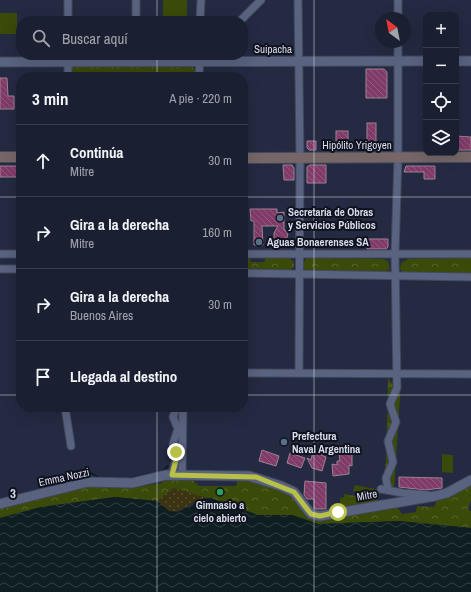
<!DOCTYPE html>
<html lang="es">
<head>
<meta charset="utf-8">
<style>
	:root { --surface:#1a2032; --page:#23283a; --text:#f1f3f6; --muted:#9fa3ac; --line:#383e4d }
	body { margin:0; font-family:"Archivo Narrow",sans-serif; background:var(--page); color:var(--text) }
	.controls { position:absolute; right:12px; top:12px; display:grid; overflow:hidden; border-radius:8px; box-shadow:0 4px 16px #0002 }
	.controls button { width:36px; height:36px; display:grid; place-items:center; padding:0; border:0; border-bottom:1px solid var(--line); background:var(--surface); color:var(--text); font:20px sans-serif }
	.compass { position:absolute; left:375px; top:12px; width:36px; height:36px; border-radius:50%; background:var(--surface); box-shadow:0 4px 16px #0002; rotate:328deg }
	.stop { position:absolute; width:12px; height:12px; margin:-9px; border:3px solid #b8c147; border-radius:50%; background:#fff }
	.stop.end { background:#b8c147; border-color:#fff; box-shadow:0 1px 4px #0008 }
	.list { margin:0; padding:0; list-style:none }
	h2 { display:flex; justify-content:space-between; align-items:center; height:52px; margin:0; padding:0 16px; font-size:17px }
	h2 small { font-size:13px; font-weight:400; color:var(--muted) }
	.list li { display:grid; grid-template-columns:26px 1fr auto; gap:12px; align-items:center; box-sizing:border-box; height:72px; padding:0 16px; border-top:1px solid var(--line) }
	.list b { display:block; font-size:15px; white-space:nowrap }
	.list p { margin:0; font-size:13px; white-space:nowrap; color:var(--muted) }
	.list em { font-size:13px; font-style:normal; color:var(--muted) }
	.icon { flex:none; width:22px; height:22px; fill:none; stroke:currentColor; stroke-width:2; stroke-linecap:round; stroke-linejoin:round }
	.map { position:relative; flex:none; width:471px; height:592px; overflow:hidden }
	.search { position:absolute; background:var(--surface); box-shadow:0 4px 16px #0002; left:16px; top:16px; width:232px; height:44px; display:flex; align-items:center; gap:10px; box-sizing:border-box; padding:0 14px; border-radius:16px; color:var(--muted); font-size:15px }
	.panel { position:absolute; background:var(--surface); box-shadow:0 4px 16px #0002; left:16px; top:72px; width:232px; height:340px; border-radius:16px }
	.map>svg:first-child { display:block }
</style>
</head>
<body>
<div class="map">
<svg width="471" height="592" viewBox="0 0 471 592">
	<defs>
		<pattern id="grass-tufts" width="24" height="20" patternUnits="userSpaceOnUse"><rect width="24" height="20" fill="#3a4a09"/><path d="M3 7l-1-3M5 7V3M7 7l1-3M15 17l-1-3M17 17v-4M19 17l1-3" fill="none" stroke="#56642d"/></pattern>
		<pattern id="sand-dots" width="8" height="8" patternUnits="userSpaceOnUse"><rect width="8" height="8" fill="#3b3312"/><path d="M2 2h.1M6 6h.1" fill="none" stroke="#575035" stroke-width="1.8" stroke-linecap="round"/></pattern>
		<pattern id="park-crowns" width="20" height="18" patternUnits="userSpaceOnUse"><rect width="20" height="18" fill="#3a4a09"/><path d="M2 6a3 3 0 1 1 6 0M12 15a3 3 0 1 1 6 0" fill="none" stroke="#56642d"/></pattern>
		<pattern id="water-waves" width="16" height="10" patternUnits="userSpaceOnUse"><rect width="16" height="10" fill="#0f1f21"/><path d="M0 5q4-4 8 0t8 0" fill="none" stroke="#313f42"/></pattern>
		<pattern id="building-back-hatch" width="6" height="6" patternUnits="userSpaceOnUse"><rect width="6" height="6" fill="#803b69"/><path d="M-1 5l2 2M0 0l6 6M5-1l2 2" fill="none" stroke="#91577f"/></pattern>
	</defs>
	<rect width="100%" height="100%" fill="#232a42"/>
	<g fill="url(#grass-tufts)">
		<polygon points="388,378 394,386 388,398 387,412 393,421 391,458 383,479 386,461"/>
		<polygon points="401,381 394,490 391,489 388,477 392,435 392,403"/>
		<polygon points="355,485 380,490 379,497 353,491"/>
		<polygon points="344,494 378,500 377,502 340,509 340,498 344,497"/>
	</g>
	<path fill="url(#sand-dots)" d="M172,488L185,490L206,498C185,501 178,525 157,501Z"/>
	<g fill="url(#park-crowns)">
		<polygon points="75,65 191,66 196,70 196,77 70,77 72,66"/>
		<polygon points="243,258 249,258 251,262 264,262 266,258 289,258 294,262 294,267 289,271 243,271"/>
		<polygon points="307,258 384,259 388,261 390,269 383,273 307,271 304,270 303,263"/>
		<polygon points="471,258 471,274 403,272 400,269 401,263 408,259"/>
		<path d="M190,478L199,486H236L239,479L250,478L294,496L307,513L395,504L402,514L416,512L417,506L434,507L437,500L471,484V499L468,510L471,511V528L399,521L318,524L274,516L258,515L211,498C201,498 185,490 173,488L157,501L114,497L41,507L0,518V507L85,486H132L136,487L162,483L163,481Z"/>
	</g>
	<g fill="#3a4a09">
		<polygon points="163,0 187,0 187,19 163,20"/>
		<rect x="0" y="13" width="17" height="21"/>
		<polygon points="442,454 453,455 453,473 442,472"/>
	</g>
	<polygon fill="url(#water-waves)" points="115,497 157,501 169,511 178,512 202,499 211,498 258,515 293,515 318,524 399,521 471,528 471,592 0,592 0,518 41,507"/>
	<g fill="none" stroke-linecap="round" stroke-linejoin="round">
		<g stroke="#0f1f21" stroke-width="2">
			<polyline points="162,472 168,466"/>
			<polyline points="128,479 150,474"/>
			<polyline points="48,489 52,484 91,473 100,478"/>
		</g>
	</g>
	<g fill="url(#building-back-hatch)" stroke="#9f8092">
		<polygon points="366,69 384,69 387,72 387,98 366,98"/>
		<polygon points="0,78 7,78 8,96 14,96 14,109 0,109"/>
		<rect x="367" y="123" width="9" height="27"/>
		<rect x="336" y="131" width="12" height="19"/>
		<polygon points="456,136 471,137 471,150 456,150"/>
		<polygon points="307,141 316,141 316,150 309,150 307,148"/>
		<polygon points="283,165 292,165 294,168 294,180 284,180"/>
		<polygon points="310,165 326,165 326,183 307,183 307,167"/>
		<rect x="0" y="166" width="21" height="11"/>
		<polygon points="406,166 435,166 435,179 424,179 424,172 404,172"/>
		<polygon points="250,209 277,209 277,213 284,212 284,229 288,234 286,241 279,243 274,238 274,233 278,226 262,226 263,245 254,245 254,221 251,221"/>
		<polygon points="367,239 388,239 388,247 386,249 367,249"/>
		<polygon points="314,448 320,450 321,455 326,457 322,471 312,468 307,458 311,460"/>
		<polygon points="262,450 279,456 276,466 259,461"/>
		<polygon points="343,450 352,450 352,466 349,465 349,474 333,476 332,464 337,465 337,461 340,461 339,453 344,453"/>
		<polygon points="290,453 305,458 301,468 287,463"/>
		<polygon points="399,477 442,478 442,488 425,490 399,487"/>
		<polygon points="305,481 326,483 326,509 314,509 314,499 307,499 304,495"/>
	</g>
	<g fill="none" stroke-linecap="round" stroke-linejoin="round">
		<g stroke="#42475b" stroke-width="9">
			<g id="minor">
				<polyline points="68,0 68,21"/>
				<polyline points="298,0 300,157 299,373"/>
				<polyline points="398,18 398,0"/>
				<polyline points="136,21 136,0"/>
				<polyline points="200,21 201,0"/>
				<polyline points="240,21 261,0"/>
				<polyline points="68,55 68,77"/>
				<polyline points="199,77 200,55"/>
				<polyline points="0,254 21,254"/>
				<polyline points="243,254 471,254"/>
				<polyline points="0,269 21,269"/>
				<polyline points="243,273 471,277"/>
				<polyline points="243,373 471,374"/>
				<polyline points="65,407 71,446"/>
				<polyline points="172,475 177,456 173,444 178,429 173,417 177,407"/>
				<polyline points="182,475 183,407"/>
				<polyline points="381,489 403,493 428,495"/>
				<polyline points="388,490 386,478 393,462 388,441 396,422 390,404 397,388 395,254 398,157 398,42"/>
			</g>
		</g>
		<g stroke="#42475b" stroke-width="11">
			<g id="tertiary">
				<polyline points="456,61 471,61"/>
				<polyline points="0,62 426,61"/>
				<polyline points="0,504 88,482 132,483 166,475 249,476 281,486 294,492 311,514 320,516 435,496 447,493 471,480"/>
			</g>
		</g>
		<g stroke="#42475b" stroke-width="12">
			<g id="secondary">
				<polyline points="0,157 21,157"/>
				<polyline points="243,158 471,157"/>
			</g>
		</g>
		<use href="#minor" stroke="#59627e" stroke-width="7"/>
		<use href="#tertiary" stroke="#59627e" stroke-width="9"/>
		<use href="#secondary" stroke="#766667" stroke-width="10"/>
	</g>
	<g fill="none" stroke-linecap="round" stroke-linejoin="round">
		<polyline stroke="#b8c147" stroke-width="5" points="176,452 177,456 172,475 256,477 294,492 311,514 320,516 338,512"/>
	</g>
	<path fill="none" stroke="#d9deee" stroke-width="1" stroke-opacity="0.55" d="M157,0V21M314,0V592M157,55V77M0,197H21M243,197H471M0,395H21M243,395H471M157,407V592"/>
	<g fill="#5c6f8a" stroke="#10131e" stroke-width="1.5">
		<circle cx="280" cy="218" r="4"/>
		<circle cx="259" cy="242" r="4"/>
		<circle cx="284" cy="442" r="4"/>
	</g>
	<circle fill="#2e9e5b" stroke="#10131e" stroke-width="1.5" cx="220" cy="492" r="4"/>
	<g text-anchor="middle" stroke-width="4" stroke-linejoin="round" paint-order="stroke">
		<g font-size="11" fill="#d9deee" stroke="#10131e">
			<text x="273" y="53">Suipacha</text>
			<text x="357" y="149">Hipólito Yrigoyen</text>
			<text transform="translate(64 477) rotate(-12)" y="4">Emma Nozzi</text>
			<text transform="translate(367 495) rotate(-10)" y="4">Mitre</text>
		</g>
		<g font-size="11" font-weight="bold" fill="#d9deee" stroke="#10131e" text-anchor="start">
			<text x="288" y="216">Secretaría de Obras<tspan x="288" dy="13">y Servicios Públicos</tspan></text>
			<text x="267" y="246">Aguas Bonaerenses SA</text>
			<text x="292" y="440">Prefectura<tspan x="292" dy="13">Naval Argentina</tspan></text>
			<text x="220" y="509" text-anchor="middle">Gimnasio a<tspan x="220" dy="13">cielo abierto</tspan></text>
		</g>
	</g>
	<g font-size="13" text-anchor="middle" font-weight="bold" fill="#d9deee" stroke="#10131e" stroke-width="4" stroke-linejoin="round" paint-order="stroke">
		<text x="13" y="498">3</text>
	</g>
</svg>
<div class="controls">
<button>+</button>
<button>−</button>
<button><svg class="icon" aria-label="locate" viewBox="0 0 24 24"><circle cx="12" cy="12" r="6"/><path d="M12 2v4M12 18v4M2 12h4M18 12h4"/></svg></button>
<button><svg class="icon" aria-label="layers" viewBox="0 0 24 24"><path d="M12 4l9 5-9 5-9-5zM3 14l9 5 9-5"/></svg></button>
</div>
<svg class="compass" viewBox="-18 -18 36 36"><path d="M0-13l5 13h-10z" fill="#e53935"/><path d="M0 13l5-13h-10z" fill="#9fa3ac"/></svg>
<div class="stop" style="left:338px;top:512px"></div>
<div class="stop end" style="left:176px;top:452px"></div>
<div class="search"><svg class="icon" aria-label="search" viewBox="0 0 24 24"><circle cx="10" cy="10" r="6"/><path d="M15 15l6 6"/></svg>Buscar aquí</div>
<section class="panel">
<h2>3 min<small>A pie · 220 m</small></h2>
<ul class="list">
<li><svg class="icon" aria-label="ahead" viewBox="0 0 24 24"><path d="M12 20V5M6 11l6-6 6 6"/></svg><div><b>Continúa</b><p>Mitre</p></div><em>30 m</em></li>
<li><svg class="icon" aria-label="right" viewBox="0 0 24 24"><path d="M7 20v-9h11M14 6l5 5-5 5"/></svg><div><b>Gira a la derecha</b><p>Mitre</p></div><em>160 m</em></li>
<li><svg class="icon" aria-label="right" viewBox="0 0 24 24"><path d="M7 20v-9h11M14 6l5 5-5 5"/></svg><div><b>Gira a la derecha</b><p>Buenos Aires</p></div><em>30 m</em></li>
<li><svg class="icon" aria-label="arrive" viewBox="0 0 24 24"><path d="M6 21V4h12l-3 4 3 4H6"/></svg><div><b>Llegada al destino</b></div></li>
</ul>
</section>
</div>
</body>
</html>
